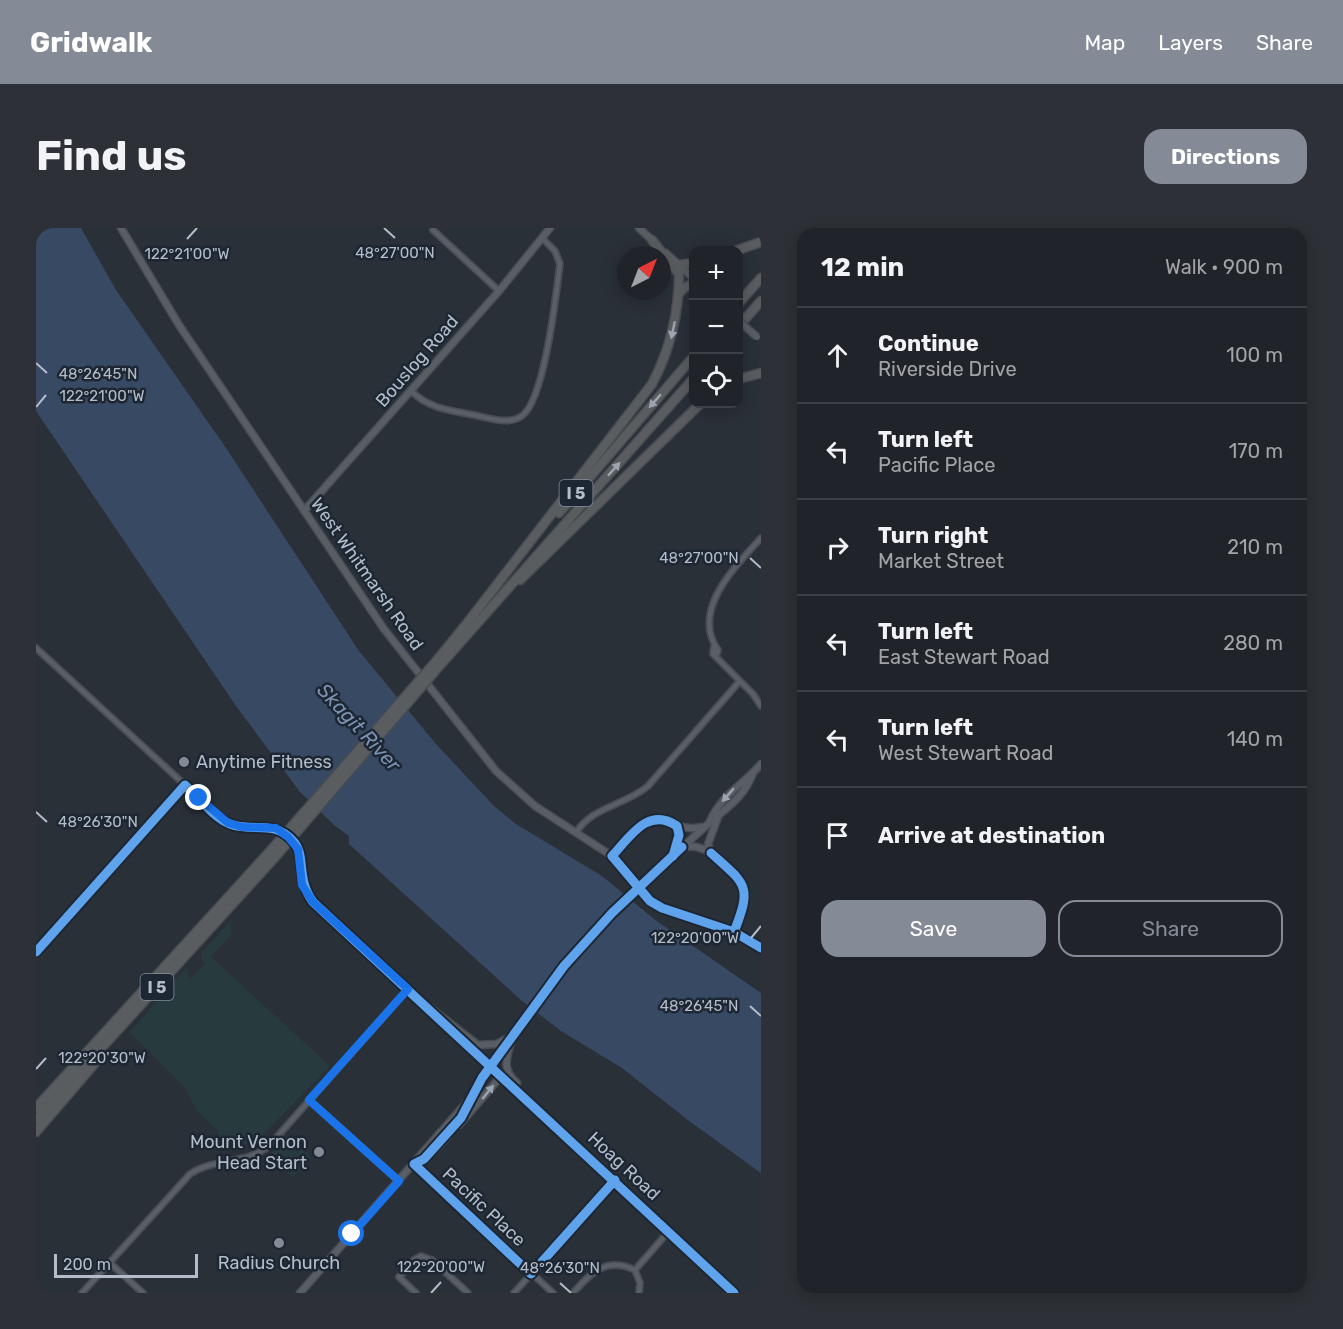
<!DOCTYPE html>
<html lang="en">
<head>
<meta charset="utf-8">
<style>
	:root { --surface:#20242a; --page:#2d3036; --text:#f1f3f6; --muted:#a2a4a8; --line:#3d4147; --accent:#848b96 }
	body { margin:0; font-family:Rubik,sans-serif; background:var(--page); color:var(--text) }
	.controls { position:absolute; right:18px; top:18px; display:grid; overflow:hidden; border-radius:12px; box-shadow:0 3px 15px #0003 }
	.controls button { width:54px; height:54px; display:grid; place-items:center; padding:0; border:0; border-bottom:2px solid var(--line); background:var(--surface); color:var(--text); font:30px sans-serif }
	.compass { position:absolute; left:581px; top:18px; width:54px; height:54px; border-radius:50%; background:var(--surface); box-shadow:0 3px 15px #0003; rotate:42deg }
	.scale { position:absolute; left:18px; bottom:15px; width:144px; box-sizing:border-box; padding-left:6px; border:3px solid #b4bcc9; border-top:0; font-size:16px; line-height:21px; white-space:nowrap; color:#b4bcc9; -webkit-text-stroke:4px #1d2633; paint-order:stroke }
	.stop { position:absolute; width:18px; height:18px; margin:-14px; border:4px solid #1a73e8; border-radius:50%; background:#fff }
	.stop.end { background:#1a73e8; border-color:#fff; box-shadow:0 2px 6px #0008 }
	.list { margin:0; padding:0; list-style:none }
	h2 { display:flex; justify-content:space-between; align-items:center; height:78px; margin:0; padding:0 24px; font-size:26px }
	h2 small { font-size:20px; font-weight:400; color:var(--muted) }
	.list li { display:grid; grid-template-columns:39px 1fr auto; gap:18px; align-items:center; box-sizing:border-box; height:96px; padding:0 24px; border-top:2px solid var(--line) }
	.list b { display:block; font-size:22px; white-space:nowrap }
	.list p { margin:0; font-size:20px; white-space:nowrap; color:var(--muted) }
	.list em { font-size:20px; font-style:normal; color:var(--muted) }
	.actions { display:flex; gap:12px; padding:18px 24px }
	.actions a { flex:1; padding:14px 0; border:2px solid var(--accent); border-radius:18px; text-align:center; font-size:21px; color:var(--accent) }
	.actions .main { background:var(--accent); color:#fff }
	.icon { flex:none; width:33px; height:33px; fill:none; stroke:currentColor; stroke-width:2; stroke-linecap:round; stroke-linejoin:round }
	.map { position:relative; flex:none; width:725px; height:1065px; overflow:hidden; border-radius:18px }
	header { display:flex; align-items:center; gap:36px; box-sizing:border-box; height:84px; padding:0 30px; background:var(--accent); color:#fff }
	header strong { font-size:28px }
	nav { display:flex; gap:33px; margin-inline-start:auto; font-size:21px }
	.intro { display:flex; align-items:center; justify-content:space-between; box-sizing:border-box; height:144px; padding:0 36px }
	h1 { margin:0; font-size:42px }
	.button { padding:15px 27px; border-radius:18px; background:var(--accent); color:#fff; font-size:21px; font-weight:700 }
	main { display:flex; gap:36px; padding:0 36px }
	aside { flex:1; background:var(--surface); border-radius:18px; box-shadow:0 3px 15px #0003 }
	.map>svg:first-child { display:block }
</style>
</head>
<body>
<header>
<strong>Gridwalk</strong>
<nav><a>Map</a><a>Layers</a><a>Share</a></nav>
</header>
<div class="intro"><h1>Find us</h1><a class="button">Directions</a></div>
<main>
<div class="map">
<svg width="725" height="1065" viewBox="0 0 725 1065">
	<rect width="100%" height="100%" fill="#2a3038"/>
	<g fill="#273a3e">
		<polygon points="195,692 195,707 175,729 294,838 219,915 186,919 181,902 161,883 147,857 94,804 151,739 153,752 169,735 165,731 165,725"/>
		<polygon points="252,908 275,929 257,949 234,931 234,927"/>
	</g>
	<polygon fill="#384963" points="0,0 45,0 80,62 188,217 323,423 400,516 458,578 480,596 566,648 618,691 725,765 725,945 653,893 586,840 525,803 486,773 313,616 313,608 298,597 264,564 200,478 0,183"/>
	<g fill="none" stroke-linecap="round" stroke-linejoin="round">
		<g stroke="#484c53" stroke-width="8">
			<g id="street">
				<polyline points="397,2 463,63"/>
				<path d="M375,163C394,181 413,182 438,187C453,190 474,198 487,187C509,169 520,66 524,36L519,23L506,10"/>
				<polyline points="678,417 677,426 717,466 725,478"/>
				<polyline points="0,420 149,557"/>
				<path d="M680,428L682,422C654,382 700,338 725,310"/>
				<path d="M540,605C555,579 590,577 612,558L703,454"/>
				<polyline points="605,662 626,680 698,704 725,720"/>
				<polyline points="273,872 363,953"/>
				<polyline points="378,936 517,1065"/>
				<polyline points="74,1035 107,1065"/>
				<polyline points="599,1042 633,1003"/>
				<polyline points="599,1042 604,1055 603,1065"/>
				<path d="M46,1065L154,946C178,930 211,936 233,918L372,761"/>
				<polyline points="380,1065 363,1049 378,1032 385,1028 396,1032 432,1065"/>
				<polyline points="478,1065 579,952"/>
				<path d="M537,1065C555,1045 570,1028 599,1042"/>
			</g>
		</g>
		<g stroke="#484c53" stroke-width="9">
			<g id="secondary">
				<polyline points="85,0 143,97 348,401 460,543 499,578 576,628 605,662"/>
				<polyline points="603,0 618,14"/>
				<polyline points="630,25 658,51"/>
				<polyline points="268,283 463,63 514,0"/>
				<path d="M674,593C688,564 706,558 725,536"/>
				<path d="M646,619C651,619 656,618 661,619C678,623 709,649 710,668C710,681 703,693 698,704"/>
				<polyline points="638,624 643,607 641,598"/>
				<polyline points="675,625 672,616 682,589"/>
				<path d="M576,628C591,612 608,582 634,594C646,599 653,602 667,599"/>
				<path d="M611,651C631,633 651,615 671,597C689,581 708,570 717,545"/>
				<path d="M0,724L149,557C162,569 178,590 194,596C218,605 239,591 258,614C270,628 260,651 277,674L416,801"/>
				<polyline points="392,778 442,817 461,816 474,809"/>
				<polyline points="415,799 698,1065"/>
				<path d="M475,814C470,831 466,842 481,855"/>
				<polyline points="460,830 513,756 545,719"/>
				<polyline points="436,869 446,850"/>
				<polyline points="423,897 466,847"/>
				<path d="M381,934C402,925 421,898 431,878"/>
				<polyline points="264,1065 438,866"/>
			</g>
		</g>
		<g stroke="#474c53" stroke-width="11">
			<g id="highway">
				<polyline points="702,22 725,14"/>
				<polyline points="643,37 658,35"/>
				<polyline points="642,67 648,60 658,55"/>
				<polyline points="702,76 725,50"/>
				<polyline points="702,99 725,73"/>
				<polyline points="702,151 725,145"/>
				<polyline points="523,285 658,128"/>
				<polyline points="484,352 664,176"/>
				<path d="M425,403L616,156C634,122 643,86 643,46L616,12"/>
				<polyline points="402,431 428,399"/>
				<polyline points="406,435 658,150"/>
				<polyline points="0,880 236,621"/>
				<polyline points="0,892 241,627"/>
				<polyline points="0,904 60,834"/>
			</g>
		</g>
		<use href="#street" stroke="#5a5e66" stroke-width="4.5"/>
		<use href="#secondary" stroke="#595d64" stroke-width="6"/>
		<use href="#highway" stroke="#5a5d60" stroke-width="8"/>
		<g stroke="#484c53" stroke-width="9" stroke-linecap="butt">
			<g id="secondary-bridge">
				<polyline points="702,92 721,109"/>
				<polyline points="545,719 611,651"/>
				<polyline points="446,850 460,830"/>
			</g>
		</g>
		<g stroke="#474c53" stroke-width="11" stroke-linecap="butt">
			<g id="highway-bridge">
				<polyline points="236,621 402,431"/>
				<polyline points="241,627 406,435"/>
			</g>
		</g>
		<use href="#secondary-bridge" stroke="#595d64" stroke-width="6"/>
		<use href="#highway-bridge" stroke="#5a5d60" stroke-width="8"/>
		<g stroke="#1d2633" stroke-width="13">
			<g id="cycleway">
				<path d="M675,625C711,657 716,658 698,704"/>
				<path d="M637,628L643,607L641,598C612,578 594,609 576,628L614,673L626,680L698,704L725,720"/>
				<path d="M0,724L149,557C162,569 178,590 194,596C218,605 239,591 258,614C270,628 260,651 277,674L698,1065"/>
				<polyline points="579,952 495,1046 378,936 388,931 425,890 446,850 528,738 576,685 646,619"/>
			</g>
		</g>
		<use href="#cycleway" stroke="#60a3ed" stroke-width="9"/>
	</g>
	<defs><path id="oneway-solid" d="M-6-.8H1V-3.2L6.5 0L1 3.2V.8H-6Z" transform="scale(1.5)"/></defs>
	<g fill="#9ea4af">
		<use href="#oneway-solid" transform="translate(637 102) rotate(102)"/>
		<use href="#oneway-solid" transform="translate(619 173) rotate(131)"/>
		<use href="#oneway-solid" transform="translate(578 241) rotate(-48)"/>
	</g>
	<g fill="#9da4b0">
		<use href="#oneway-solid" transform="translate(692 567) rotate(131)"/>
		<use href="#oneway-solid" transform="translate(452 864) rotate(-51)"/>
	</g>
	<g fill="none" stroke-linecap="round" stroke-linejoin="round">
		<polyline stroke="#1a73e8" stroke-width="8" points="163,570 192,595 206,599 240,600 252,609 262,621 266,657 277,674 372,761 273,872 363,953 316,1006"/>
	</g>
	<path fill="none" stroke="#b4bcc9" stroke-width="2" d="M348,0L359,10M151,11L161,0M0,135L11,145M0,179L10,167M714,330L725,340M0,584L11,594M715,710L725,698M714,778L725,788M0,841L10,830M524,1055L535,1065M395,1065L405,1054"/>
	<g fill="#848b96" stroke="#1d2633" stroke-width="2">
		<circle cx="148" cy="534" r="6"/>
		<circle cx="283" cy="924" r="6"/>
		<circle cx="243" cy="1015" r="6"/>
	</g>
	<g text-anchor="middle" stroke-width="5" stroke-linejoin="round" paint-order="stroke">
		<g fill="#1d2633" stroke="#878f9c" stroke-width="1.5">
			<rect x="523.5" y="252" width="33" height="26" rx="4.5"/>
			<rect x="104.5" y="746" width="33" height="26" rx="4.5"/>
		</g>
		<g font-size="16" font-weight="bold" fill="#b4bcc9">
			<text x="540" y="271">I 5</text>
			<text x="121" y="765">I 5</text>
		</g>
		<g font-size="18" fill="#b4bcc9" stroke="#1d2633">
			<text transform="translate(381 133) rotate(-49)" y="6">Bouslog Road</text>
			<text transform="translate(331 346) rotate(55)" y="6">West Whitmarsh Road</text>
			<text transform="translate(588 938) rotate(43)" y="6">Hoag Road</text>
			<text transform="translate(448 979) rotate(43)" y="6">Pacific Place</text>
		</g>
		<g font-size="18" fill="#b4bcc9" stroke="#1d2633" text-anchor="start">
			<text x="160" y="540">Anytime Fitness</text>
			<text x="271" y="920" text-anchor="end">Mount Vernon<tspan x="271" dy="21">Head Start</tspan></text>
			<text x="243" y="1041" text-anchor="middle">Radius Church</text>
		</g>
		<g font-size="20" font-style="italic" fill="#7c92b1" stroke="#1d2633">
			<text transform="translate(323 499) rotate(47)" y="7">Skagit River</text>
		</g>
	</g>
	<g font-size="15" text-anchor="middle" fill="#b4bcc9" stroke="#1d2633" stroke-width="5" stroke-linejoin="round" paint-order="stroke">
		<text x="359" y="30">48°27'00"N</text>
		<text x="151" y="31">122°21'00"W</text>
		<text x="62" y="151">48°26'45"N</text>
		<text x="66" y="173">122°21'00"W</text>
		<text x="663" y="335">48°27'00"N</text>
		<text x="62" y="599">48°26'30"N</text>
		<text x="659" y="715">122°20'00"W</text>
		<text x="663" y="783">48°26'45"N</text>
		<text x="66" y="835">122°20'30"W</text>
		<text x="405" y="1044">122°20'00"W</text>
		<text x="524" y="1045">48°26'30"N</text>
	</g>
</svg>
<div class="controls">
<button>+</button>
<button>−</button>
<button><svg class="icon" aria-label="locate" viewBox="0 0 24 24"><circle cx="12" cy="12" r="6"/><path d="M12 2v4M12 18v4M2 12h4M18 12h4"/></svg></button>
</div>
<svg class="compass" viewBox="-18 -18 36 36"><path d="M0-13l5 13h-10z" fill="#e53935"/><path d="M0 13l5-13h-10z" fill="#a2a4a8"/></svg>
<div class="scale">200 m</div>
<div class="stop" style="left:316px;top:1006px"></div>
<div class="stop end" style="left:163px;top:570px"></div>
</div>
<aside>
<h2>12 min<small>Walk · 900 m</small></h2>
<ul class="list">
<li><svg class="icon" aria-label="ahead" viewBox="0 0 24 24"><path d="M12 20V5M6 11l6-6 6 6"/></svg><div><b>Continue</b><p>Riverside Drive</p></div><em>100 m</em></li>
<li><svg class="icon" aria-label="left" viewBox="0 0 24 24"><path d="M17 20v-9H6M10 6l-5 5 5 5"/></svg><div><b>Turn left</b><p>Pacific Place</p></div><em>170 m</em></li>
<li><svg class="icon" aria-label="right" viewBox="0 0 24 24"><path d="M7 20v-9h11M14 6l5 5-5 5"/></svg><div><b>Turn right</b><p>Market Street</p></div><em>210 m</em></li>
<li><svg class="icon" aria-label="left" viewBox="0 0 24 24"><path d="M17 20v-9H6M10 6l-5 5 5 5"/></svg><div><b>Turn left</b><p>East Stewart Road</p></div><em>280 m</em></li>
<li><svg class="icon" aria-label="left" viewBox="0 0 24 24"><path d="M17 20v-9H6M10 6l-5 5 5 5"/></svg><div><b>Turn left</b><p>West Stewart Road</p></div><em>140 m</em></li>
<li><svg class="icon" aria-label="arrive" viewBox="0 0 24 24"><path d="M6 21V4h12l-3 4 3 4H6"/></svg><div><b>Arrive at destination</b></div></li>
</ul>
<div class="actions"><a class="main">Save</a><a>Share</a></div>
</aside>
</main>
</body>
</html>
